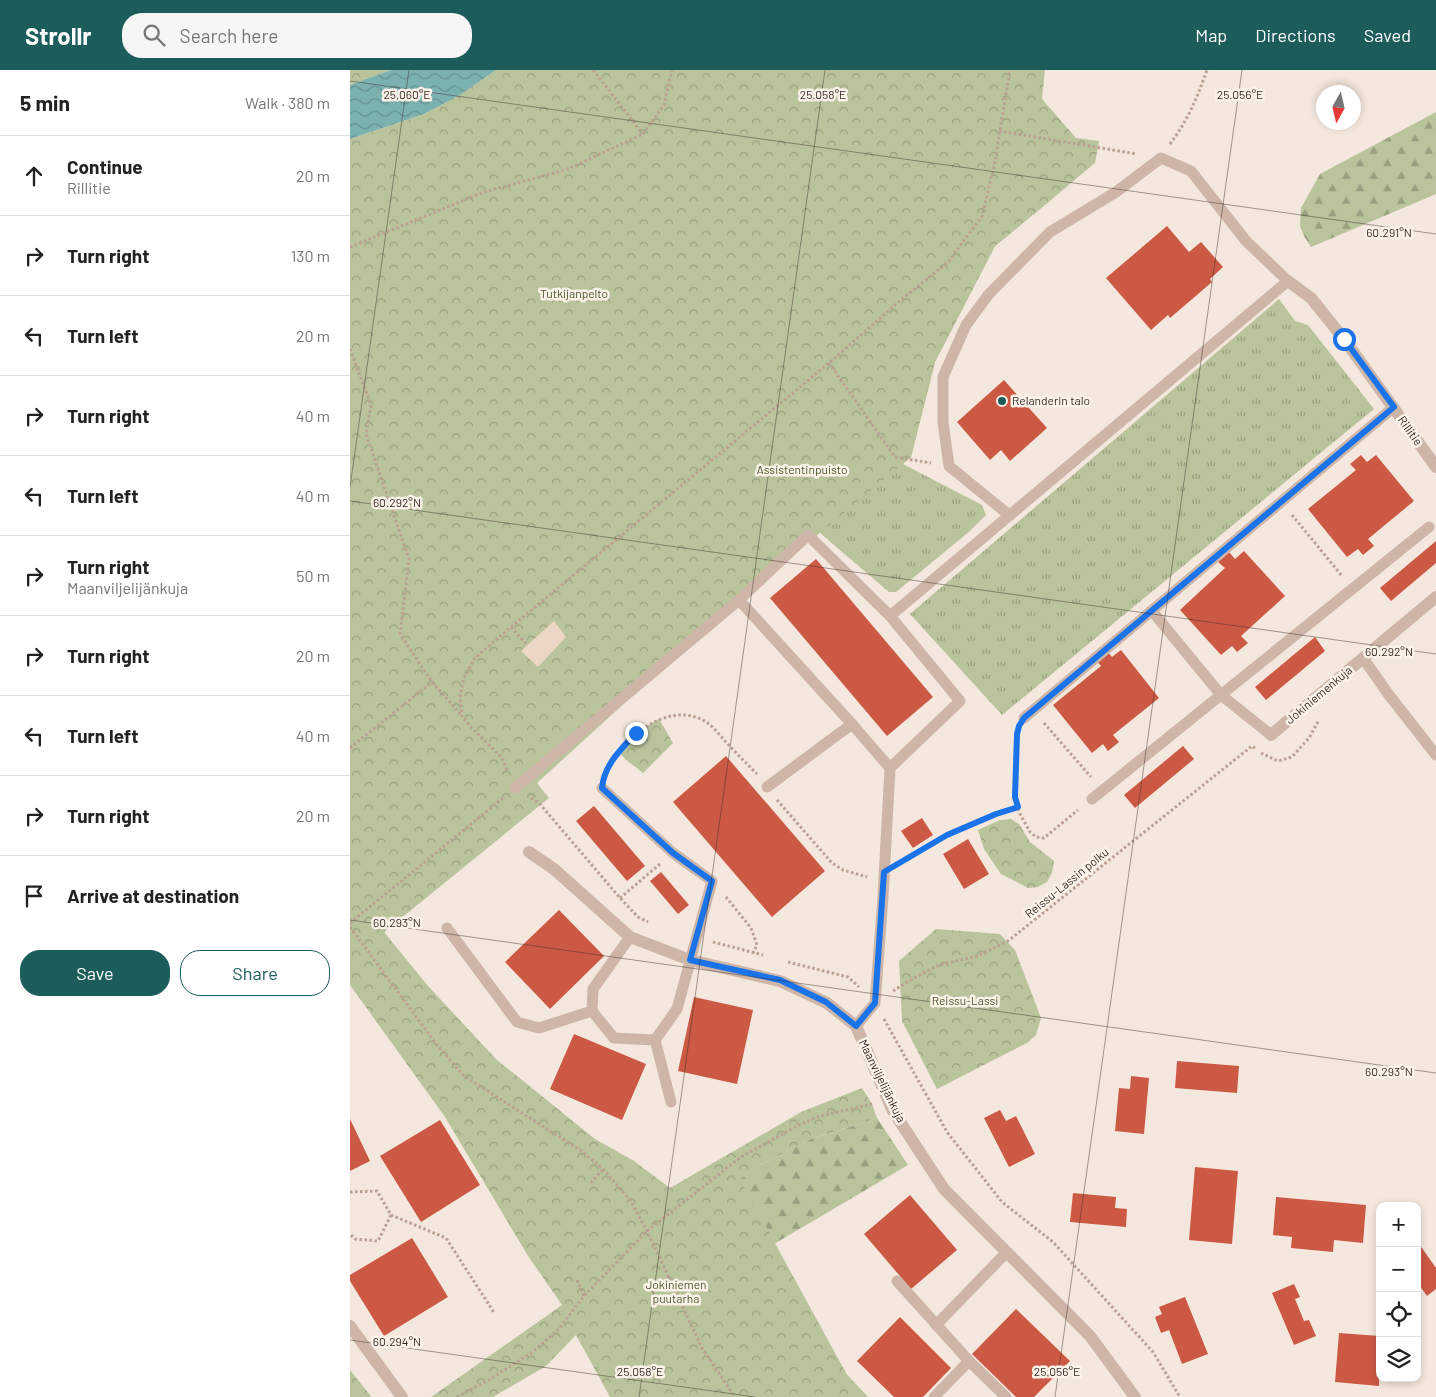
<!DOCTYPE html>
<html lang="en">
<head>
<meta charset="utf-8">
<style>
	:root { --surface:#fff; --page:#f6f6f6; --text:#222; --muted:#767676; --line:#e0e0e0; --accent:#1c5d5c }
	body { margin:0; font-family:Barlow,sans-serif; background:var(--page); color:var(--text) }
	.controls { position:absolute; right:15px; bottom:15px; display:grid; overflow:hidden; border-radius:10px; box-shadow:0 2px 8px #0003 }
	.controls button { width:45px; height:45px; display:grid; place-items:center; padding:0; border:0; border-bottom:1px solid var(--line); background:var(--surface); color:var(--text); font:25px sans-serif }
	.compass { position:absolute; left:966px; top:15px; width:45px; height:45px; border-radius:50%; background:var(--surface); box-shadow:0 2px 8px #0003; rotate:188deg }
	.stop { position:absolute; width:15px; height:15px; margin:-11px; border:4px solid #1a73e8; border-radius:50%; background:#fff }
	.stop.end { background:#1a73e8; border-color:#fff; box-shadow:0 1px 5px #0008 }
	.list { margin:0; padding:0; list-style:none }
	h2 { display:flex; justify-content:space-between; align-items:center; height:65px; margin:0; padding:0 20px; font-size:21px }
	h2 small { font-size:16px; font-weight:400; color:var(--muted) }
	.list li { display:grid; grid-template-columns:32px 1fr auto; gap:15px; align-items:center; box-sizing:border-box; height:80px; padding:0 20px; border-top:1px solid var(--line) }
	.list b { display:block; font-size:19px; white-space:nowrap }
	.list p { margin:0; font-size:16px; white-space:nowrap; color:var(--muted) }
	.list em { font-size:16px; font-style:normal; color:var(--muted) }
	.actions { display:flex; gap:10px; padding:15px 20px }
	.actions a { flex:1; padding:11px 0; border:1px solid var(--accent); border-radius:20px; text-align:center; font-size:18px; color:var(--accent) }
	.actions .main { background:var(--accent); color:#fff }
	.icon { flex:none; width:28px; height:28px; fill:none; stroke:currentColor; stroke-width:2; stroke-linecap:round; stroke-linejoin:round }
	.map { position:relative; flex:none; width:1086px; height:1327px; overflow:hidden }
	header { display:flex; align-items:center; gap:30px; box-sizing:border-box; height:70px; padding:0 25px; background:var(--accent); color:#fff }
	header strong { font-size:24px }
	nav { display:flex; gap:28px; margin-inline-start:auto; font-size:18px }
	.search { width:350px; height:45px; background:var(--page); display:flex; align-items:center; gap:12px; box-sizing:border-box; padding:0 18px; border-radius:20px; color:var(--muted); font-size:19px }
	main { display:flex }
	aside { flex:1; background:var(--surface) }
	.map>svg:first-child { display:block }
</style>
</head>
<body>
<header>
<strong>Strollr</strong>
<div class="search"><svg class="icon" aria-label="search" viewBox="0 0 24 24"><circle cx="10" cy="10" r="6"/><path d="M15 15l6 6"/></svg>Search here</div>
<nav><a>Map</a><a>Directions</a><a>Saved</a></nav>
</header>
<main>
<aside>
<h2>5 min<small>Walk · 380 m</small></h2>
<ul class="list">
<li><svg class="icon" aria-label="ahead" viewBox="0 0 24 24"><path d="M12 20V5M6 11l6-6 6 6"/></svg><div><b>Continue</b><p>Rillitie</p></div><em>20 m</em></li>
<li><svg class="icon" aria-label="right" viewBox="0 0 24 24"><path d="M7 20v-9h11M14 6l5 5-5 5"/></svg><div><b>Turn right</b></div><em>130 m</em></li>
<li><svg class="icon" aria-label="left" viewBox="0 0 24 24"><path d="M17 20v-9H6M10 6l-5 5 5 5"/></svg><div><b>Turn left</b></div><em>20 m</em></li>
<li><svg class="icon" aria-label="right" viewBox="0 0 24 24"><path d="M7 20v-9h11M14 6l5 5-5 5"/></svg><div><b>Turn right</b></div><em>40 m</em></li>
<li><svg class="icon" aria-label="left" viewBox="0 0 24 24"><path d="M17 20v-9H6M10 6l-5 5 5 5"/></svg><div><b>Turn left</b></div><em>40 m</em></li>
<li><svg class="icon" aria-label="right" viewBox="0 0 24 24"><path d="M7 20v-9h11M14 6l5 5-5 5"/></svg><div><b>Turn right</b><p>Maanviljelijänkuja</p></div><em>50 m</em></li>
<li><svg class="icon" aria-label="right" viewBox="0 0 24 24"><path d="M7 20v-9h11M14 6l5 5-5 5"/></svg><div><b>Turn right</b></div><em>20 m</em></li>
<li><svg class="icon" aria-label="left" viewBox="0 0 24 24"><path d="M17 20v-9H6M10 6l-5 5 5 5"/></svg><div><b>Turn left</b></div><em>40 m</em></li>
<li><svg class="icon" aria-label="right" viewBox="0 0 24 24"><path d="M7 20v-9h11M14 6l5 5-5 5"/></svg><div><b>Turn right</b></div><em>20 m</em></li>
<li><svg class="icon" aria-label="arrive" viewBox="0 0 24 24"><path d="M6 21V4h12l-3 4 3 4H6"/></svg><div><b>Arrive at destination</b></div></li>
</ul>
<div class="actions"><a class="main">Save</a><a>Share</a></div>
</aside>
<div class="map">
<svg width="1086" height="1327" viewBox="0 0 1086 1327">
	<defs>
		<pattern id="grass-tufts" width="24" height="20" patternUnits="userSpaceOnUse" patternTransform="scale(1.25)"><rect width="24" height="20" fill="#bac49c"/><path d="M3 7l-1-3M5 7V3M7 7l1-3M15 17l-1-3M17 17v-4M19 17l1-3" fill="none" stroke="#98a07f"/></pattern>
		<pattern id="forest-firs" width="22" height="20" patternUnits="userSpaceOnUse" patternTransform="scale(1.25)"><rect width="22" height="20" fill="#bac49c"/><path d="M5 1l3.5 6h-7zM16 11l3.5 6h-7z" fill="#98a07f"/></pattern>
		<pattern id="park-crowns" width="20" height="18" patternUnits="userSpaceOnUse" patternTransform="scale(1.25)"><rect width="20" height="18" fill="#bac49c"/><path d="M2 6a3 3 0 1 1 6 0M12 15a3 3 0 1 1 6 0" fill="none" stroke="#98a07f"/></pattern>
		<pattern id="water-waves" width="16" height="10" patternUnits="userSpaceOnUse" patternTransform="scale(1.25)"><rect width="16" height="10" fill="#7bb2b0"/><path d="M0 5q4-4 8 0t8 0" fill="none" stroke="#66918f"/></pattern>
	</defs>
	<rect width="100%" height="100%" fill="#f4e7dd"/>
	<g fill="url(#grass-tufts)">
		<polygon points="723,112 645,176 585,292 561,387 553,394 632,435 636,445 620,461 546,522 539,522 470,463 409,418 403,363"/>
		<polygon points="929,229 945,251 958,255 1024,339 652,645 560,544"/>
	</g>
	<g fill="url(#forest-firs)">
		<polygon points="1086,42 1086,124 961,177 954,166 950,156 951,138 970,104"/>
		<polygon points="527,1048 558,1095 424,1174 497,1305 518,1327 412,1327 389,1109 410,1095 463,1068 478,1064"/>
	</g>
	<g fill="url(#park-crowns)">
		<polygon points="0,0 41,0 0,15"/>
		<polygon points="146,0 695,0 692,29 726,68 749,71 745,93 645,176 585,292 561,387 370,546 187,713 199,728 34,862 78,916 147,990 245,1069 284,1091 320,1118 451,1042 512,1018 522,1034 527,1048 478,1064 463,1068 410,1095 390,1109 497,1305 518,1327 260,1327 226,1265 196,1296 143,1327 81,1327 212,1235 178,1186 95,1047 0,915 0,69 74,44 110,25"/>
		<polygon points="309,649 323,673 293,703 275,689 269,682 286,663"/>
		<polygon points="661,749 669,754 680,772 704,791 702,803 697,812 688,817 678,818 651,804 634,779 628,760 650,750"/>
		<polygon points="586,859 650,864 665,880 691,948 686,965 677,973 587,1019 552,951 549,891"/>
		<polygon points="0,1300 20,1325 21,1327 0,1327"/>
	</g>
	<polygon fill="#ecd7c4" points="204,551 216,567 188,597 171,581"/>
	<polygon fill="url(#water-waves)" points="41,0 146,0 110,25 74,44 0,69 0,15"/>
	<g fill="#cc5943">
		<polygon points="817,156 839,182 851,172 873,197 860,209 862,212 820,248 818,245 801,260 756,208"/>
		<polygon points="654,310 697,358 660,391 651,380 640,390 607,352"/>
		<polygon points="1011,385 1017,392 1026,385 1064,431 1018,469 1024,476 1013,485 1008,479 997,487 958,439 1006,400 1000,394"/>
		<polygon points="1086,471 1086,493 1041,531 1030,518"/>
		<polygon points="894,481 935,526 891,566 898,573 887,582 882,576 871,585 830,540 875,498 868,492 879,482 885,489"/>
		<polygon points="466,489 583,627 537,666 420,528"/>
		<polygon points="965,567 975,581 916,630 905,617"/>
		<polygon points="756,580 762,587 771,580 809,628 763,665 769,672 758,681 753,674 742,683 703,635 751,596 745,589"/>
		<polygon points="833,676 844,689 785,738 774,725"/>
		<polygon points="376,686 475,801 422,847 323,732"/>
		<polygon points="244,736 295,796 277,811 226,751"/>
		<polygon points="572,748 583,765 563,778 551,761"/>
		<polygon points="618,769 639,804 614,819 593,784"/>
		<polygon points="311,802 339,835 328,844 300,811"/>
		<polygon points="209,840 254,886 200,939 155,892"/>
		<polygon points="344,927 403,940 387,1014 328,1001"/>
		<polygon points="224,964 296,994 272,1050 200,1019"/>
		<polygon points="827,991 889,996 887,1023 825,1018"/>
		<polygon points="781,1006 799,1008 794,1064 765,1061 769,1018 780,1019"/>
		<polygon points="650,1040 656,1051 666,1046 685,1084 659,1097 634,1048"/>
		<polygon points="0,1049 20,1091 0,1101"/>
		<polygon points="90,1050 130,1115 71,1152 30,1086"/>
		<polygon points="845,1097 888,1101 882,1174 839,1170"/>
		<polygon points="723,1123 766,1127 765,1138 777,1139 776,1157 720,1152"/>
		<polygon points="560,1125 607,1180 561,1219 514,1164"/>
		<polygon points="926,1127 1016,1135 1013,1173 984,1170 983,1182 941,1178 942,1167 923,1165"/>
		<polygon points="62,1168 98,1227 34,1266 0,1211 0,1205"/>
		<polygon points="1067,1171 1086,1198 1086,1219 1077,1226 1067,1212"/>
		<polygon points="944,1214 950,1227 945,1229 954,1251 959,1250 966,1266 944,1275 922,1223"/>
		<polygon points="835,1227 858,1284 832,1294 819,1260 811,1263 805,1247 812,1244 809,1237"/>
		<polygon points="666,1239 720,1291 684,1327 666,1327 622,1284"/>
		<polygon points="550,1247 601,1298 573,1327 544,1327 507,1291"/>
		<polygon points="989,1263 1030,1266 1029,1316 985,1312"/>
	</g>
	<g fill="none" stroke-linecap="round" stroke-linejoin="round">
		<g stroke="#b9a092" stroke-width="3" stroke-dasharray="2.5 2.5" stroke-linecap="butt">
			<polyline points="243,0 293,64"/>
			<polyline points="649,61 787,84"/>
			<path d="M820,74C838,50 847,28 857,0"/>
			<polyline points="0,177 134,122 218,99 293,64 314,35 322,0"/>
			<polyline points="0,279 21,335 16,364 59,489 50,564 82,612 112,646"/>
			<polyline points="479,293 545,387 581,393"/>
			<polyline points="942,445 992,506"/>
			<polyline points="161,557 177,575"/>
			<polyline points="694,653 741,707"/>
			<polyline points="667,664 665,727 669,742 680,762 686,767 694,768 728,740"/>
			<polyline points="0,678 82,612"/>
			<polyline points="911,683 928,691 942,687 959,668 969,650"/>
			<polyline points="157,700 152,688 119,655 112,646 110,625 114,608 125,588 161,557 479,293 552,229 599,191 632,146 644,97 660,0"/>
			<path d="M256,701C260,694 264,687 269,681C290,656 327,631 359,654C364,658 370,665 375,671C385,682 396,693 407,704"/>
			<polyline points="181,728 189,733 270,828 288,847 298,852"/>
			<polyline points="427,730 482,793 493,800 517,807"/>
			<polyline points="553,791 597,765 645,744 667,737"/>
			<polyline points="376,827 401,858 407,875 403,883"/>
			<polyline points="270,828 310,794"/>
			<polyline points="0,853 153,728"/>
			<polyline points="0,857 87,975 114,1006 233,1082 253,1099 280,1130 297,1161 352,1278 385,1327"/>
			<polyline points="363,872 413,885"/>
			<polyline points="438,892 498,907 509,917"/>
			<polyline points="543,921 564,908 589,895 627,886 658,871 902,676 906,679"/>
			<polyline points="534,949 597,1062 652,1132 703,1172 803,1282 830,1327"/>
			<polyline points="241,1113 253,1099"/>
			<polyline points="0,1122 27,1121 41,1145 28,1171 5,1169 0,1164"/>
			<polyline points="41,1145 96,1168 145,1244"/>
			<polyline points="227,1210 234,1226"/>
			<polyline points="107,1327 140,1309 181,1283 207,1261 234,1226 297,1161 391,1087 449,1055 467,1047 522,1034"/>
		</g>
		<g stroke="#cdb6a8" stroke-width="11">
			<polyline points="802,541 871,625 921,665"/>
			<polyline points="540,546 938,211 896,171 841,101 811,88 766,122 700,162 639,224 616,255 593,307 593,352 599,396 659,445"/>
			<polyline points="1013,588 1039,625 1086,685"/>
			<polyline points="674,648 1044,337"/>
			<polyline points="417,717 502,654"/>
			<polyline points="165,718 389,530"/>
			<polyline points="252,718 323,783 362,811 327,939 305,970 264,968 242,941 243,919 280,867"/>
			<polyline points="742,729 1079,457"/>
			<polyline points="97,858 167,952 189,958 242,941"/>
			<polyline points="506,956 525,933 533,827 540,698 610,631 540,546 458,465 389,530 502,654 540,698"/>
			<polyline points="305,970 321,1032"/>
			<polyline points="547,1211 619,1291 656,1327"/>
			<polyline points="586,1255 656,1183"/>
			<polyline points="584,1327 619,1291"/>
		</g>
		<g stroke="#cdb6a8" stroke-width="12">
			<polyline points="938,211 961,228 994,269 1086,397"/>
			<polyline points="921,665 1086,527"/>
			<polyline points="179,782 204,799 280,867 340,890 430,911 477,933 506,956 543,1041 594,1119 740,1266 785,1327"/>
			<polyline points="0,1256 52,1327"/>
		</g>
	</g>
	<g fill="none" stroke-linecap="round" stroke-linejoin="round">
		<path stroke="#1a73e8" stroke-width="6" d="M286,663C271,679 254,695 252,718L323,783L362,811L340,890L430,910L476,932L506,956L525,933L534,802L597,765L646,744L668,737L665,727L667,664L669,656L674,648L1044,337L994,269"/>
	</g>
	<path fill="none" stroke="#392d29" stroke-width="1" stroke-opacity="0.45" d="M0,11L1086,164M0,417L59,0M0,431L1086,584M0,850L1086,1003M0,1270L405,1327M289,1327L475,0M705,1327L892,0"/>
	<circle fill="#1c5d5c" stroke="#fbf2ea" stroke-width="2" cx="652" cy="331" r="5"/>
	<g text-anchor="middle" stroke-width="5" stroke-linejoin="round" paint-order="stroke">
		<g font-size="12" fill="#4c592b" stroke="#fbf2ea">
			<text x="224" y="228">Tutkijanpelto</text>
			<text x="452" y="404">Assistentinpuisto</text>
			<text x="615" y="935">Reissu-Lassi</text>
			<text x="326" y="1219">Jokiniemen<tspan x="326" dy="14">puutarha</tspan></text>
		</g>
		<g font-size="12" fill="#392d29" stroke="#fbf2ea" text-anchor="start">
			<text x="662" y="335">Relanderin talo</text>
		</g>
		<g font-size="12" fill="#392d29" stroke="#fbf2ea">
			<text transform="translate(1060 361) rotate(55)" y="4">Rillitie</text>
			<text transform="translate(969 625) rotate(-40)" y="4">Jokiniemenkuja</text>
			<text transform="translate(717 813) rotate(-39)" y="4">Reissu-Lassin polku</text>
			<text transform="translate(532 1011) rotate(64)" y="4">Maanviljelijänkuja</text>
		</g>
	</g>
	<g font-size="12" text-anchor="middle" fill="#392d29" stroke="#fbf2ea" stroke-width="5" stroke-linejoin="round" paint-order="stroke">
		<text x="57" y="29">25.060°E</text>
		<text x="473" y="29">25.058°E</text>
		<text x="890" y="29">25.056°E</text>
		<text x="1039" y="167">60.291°N</text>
		<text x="47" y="437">60.292°N</text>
		<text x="1039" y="586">60.292°N</text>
		<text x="47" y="857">60.293°N</text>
		<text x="1039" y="1006">60.293°N</text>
		<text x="47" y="1276">60.294°N</text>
		<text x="290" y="1306">25.058°E</text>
		<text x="707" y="1306">25.056°E</text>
	</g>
</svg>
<div class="controls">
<button>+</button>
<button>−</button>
<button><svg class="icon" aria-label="locate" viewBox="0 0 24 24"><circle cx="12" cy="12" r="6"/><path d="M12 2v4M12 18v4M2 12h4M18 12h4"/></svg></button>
<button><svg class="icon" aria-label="layers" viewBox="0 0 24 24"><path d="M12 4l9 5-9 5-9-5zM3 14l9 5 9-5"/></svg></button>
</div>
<svg class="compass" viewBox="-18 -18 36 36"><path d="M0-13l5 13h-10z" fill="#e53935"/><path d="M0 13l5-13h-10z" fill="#767676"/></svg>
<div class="stop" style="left:994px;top:269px"></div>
<div class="stop end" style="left:286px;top:663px"></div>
</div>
</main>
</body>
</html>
